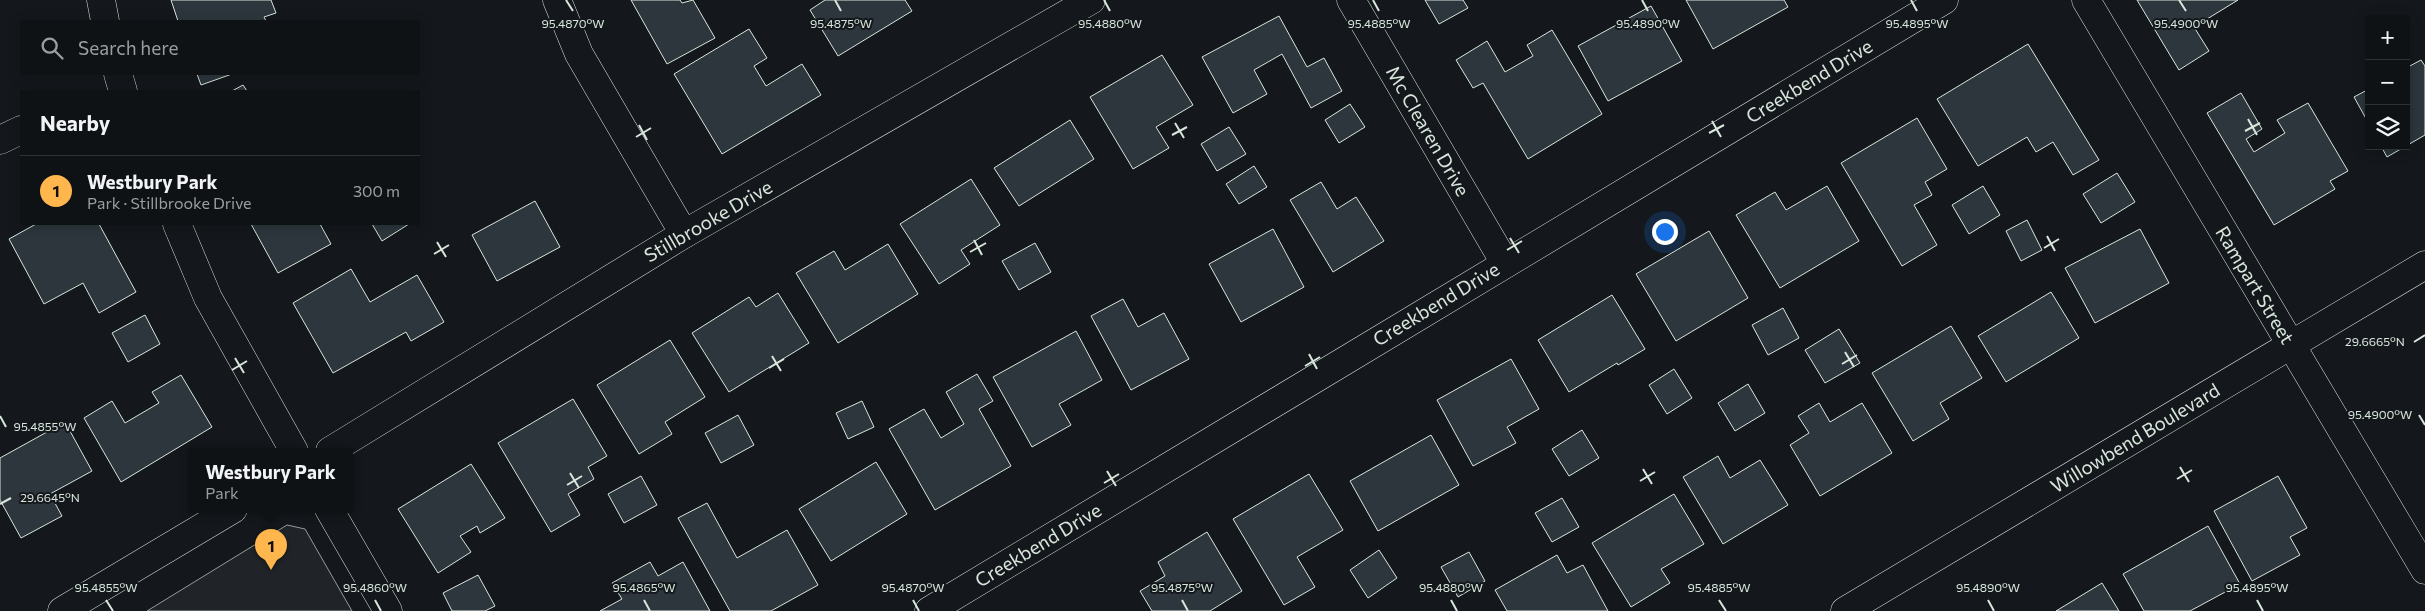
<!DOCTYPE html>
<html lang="en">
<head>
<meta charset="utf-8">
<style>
	:root { --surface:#0f1215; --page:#181b1e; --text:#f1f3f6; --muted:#9b9ea0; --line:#2f3234; --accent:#ffb74d }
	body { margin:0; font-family:Commissioner,sans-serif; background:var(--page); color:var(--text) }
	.controls { position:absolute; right:15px; top:15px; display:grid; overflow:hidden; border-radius:0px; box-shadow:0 2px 12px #0003 }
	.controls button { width:45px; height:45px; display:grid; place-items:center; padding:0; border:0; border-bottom:1px solid var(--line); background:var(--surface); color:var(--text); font:25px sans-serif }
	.you { position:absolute; left:1664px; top:231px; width:18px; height:18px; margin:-12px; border:4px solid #fff; border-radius:50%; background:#1a73e8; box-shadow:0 0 0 8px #1a73e833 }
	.badge { display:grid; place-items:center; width:32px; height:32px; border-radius:50%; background:var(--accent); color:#111; font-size:16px; font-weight:700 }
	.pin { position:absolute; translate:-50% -41px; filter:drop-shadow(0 1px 2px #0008) }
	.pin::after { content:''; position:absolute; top:26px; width:18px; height:15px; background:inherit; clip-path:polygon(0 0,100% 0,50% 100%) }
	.popup { position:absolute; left:188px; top:448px; width:165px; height:65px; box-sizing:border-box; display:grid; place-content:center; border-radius:0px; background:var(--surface); filter:drop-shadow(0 1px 4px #0005); font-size:16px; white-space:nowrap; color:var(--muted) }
	.popup b { font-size:19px; color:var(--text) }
	.popup::after { content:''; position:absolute; left:50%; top:100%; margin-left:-10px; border:10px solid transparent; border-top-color:var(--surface) }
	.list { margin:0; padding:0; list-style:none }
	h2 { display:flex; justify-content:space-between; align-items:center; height:65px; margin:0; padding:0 20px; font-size:21px }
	h2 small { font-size:16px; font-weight:400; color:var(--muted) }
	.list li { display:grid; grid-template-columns:32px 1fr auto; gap:15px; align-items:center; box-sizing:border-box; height:70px; padding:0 20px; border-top:1px solid var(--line) }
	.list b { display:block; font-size:19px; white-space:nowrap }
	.list p { margin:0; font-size:16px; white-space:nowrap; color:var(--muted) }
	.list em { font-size:16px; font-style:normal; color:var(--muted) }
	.icon { flex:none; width:28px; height:28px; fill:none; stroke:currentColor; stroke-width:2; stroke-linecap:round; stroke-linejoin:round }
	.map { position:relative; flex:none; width:2425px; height:611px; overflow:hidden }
	.search { position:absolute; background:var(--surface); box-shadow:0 2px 12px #0003; left:20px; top:20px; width:400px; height:55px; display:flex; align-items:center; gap:12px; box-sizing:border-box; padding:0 18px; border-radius:0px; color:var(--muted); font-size:19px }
	.panel { position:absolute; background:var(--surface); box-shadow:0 2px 12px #0003; left:20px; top:90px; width:400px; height:135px; border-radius:0px }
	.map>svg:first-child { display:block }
</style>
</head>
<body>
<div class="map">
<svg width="2425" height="611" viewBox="0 0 2425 611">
	<rect width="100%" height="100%" fill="#14181c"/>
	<polygon fill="#202428" stroke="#939e99" points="287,525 305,529 352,611 147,611"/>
	<g fill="#2c363c" stroke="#d8e6dc">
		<polygon points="171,0 271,0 276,13 264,17 266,21 178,21"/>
		<polygon points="631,0 680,0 682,3 693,0 715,38 667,64"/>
		<polygon points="825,0 905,0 912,11 838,56 810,10"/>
		<polygon points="1425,0 1463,0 1468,8 1439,24"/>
		<polygon points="1686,0 1784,0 1788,7 1713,49"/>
		<polygon points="2137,0 2238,0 2194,27 2209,51 2179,70"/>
		<polygon points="1651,6 1682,61 1608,101 1578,46"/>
		<polygon points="1279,16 1307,67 1324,58 1342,91 1311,108 1282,54 1254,70 1267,94 1233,113 1202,57"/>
		<polygon points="749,29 767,58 754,66 766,86 802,64 821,95 722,154 674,74"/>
		<polygon points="1552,30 1602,114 1528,159 1483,83 1473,88 1456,60 1487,41 1505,72 1533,56 1527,45"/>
		<polygon points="2028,44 2099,160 2073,175 2053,142 2036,152 2027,137 1978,166 1937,99"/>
		<polygon points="1162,55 1193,105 1156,127 1169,148 1133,169 1090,97"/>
		<polygon points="2421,60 2425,66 2425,135 2406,146 2406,68"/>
		<polygon points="197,74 232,74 201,85"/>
		<polygon points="243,85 247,91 232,91"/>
		<polygon points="2369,89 2369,124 2354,97"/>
		<polygon points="2241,93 2262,129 2246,139 2254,152 2285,133 2277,120 2308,103 2348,171 2330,181 2335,189 2274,225 2207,113"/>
		<polygon points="1350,104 1365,127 1339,143 1325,120"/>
		<polygon points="1917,118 1947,169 1925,182 1932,195 1914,205 1937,245 1902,266 1841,163"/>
		<polygon points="1070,120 1094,159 1019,206 994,168"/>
		<polygon points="1229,127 1246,154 1217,171 1201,144"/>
		<polygon points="2381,146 2406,146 2387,157"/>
		<polygon points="1254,166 1267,187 1239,204 1226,184"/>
		<polygon points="2117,173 2135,202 2101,223 2083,194"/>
		<polygon points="971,179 1000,225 961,250 970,264 939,284 900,224"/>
		<polygon points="1321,182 1337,209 1356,197 1384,241 1333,272 1290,200"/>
		<polygon points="1827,186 1859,241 1780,288 1736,215 1775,192 1786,210"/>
		<polygon points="1983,186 2000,215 1969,234 1952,205"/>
		<polygon points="535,201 560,247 497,281 472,235"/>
		<polygon points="2027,220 2042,250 2021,261 2006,231"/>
		<polygon points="36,224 99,224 136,292 99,313 83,283 44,304 9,239"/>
		<polygon points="251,224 320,224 331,244 278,273"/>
		<polygon points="372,224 409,224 382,241"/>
		<polygon points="1273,229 1304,287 1241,322 1209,264"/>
		<polygon points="2140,229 2169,283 2095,323 2065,268"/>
		<polygon points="1709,231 1748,298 1676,341 1636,274"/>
		<polygon points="1035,243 1051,272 1019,290 1002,261"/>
		<polygon points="888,244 918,294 838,343 796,273 834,251 845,270"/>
		<polygon points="351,269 370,302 417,275 444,322 411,341 406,332 333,373 293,303"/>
		<polygon points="2051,292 2079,338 2006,382 1978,336"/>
		<polygon points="778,293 809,343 729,392 692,333 749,297 756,307"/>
		<polygon points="1612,295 1645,349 1618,365 1617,363 1569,392 1538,340"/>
		<polygon points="1123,299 1138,327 1164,313 1189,359 1131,390 1091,316"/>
		<polygon points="1783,308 1799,338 1768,355 1752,325"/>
		<polygon points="145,315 160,344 128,362 112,333"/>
		<polygon points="1951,326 1982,378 1940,403 1949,419 1913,441 1872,373"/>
		<polygon points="1839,329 1860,363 1825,383 1805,350"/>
		<polygon points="1076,331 1102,380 1059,404 1071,425 1032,447 993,377"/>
		<polygon points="670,340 705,397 665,422 672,434 639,454 597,385"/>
		<polygon points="1511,359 1539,409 1507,427 1516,443 1473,466 1437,400"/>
		<polygon points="1674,369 1692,398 1667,414 1649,385"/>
		<polygon points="977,374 993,401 979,409 1011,466 935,510 889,429 924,409 941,438 964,424 946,392"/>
		<polygon points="181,375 212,427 121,482 84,418 112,401 125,423 159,403 152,392"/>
		<polygon points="1748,384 1765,413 1735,431 1718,403"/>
		<polygon points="573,399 607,456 588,467 594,479 568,494 580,515 551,532 498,443"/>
		<polygon points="862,401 874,427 848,439 836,413"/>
		<polygon points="1819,403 1830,422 1862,403 1892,453 1820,496 1790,445 1809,433 1798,416"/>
		<polygon points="738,415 754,445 721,463 705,433"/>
		<polygon points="65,422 92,471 50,494 62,516 21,538 0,500 0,458"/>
		<polygon points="1582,430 1599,458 1569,476 1552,449"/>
		<polygon points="1431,435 1459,485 1378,531 1350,481"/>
		<polygon points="1718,456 1730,478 1760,460 1788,505 1723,544 1683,477"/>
		<polygon points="876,462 907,514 831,561 799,509"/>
		<polygon points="471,464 505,518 480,533 477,526 460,536 471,552 438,573 398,509"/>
		<polygon points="1309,474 1343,530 1297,557 1315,587 1284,605 1233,519"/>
		<polygon points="641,476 657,505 624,523 608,494"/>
		<polygon points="2278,476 2307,528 2290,537 2300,555 2252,581 2214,511"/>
		<polygon points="1674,494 1704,544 1661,569 1670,583 1631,607 1592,543"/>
		<polygon points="1562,498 1579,527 1552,542 1535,513"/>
		<polygon points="707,503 737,558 787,530 818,585 771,611 730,611 678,518"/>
		<polygon points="2208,526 2240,584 2190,611 2144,611 2123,574"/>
		<polygon points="1207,532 1242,591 1210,611 1152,611 1140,591 1165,576 1158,562"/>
		<polygon points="1379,550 1397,578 1368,598 1350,570"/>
		<polygon points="1469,552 1485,581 1458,597 1441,567"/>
		<polygon points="1557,555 1567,573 1583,565 1608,611 1507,611 1495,590"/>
		<polygon points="650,562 658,576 683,562 710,611 600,611 622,599 612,583"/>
		<polygon points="478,575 495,606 485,611 452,611 443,593"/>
		<polygon points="2102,583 2119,611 2056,611"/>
	</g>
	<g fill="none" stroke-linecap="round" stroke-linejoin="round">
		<g stroke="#d8e6dc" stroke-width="29">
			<g id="minor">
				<polyline points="101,0 105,21"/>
				<polyline points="557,0 579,54 684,234"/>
				<polyline points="1351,0 1505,263"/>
				<polyline points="2086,0 2425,570"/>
				<polyline points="118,74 123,91"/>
				<polyline points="0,140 21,130"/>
				<polyline points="177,224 208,298 294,451"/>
				<polyline points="330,451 684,234 1091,0"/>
				<polyline points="329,509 388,611"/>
				<polyline points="62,611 233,509"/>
				<polyline points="929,611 1944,0"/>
			</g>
		</g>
		<g stroke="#d8e6dc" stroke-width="29">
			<polyline id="secondary" points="1845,611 2425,265"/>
		</g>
		<use href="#minor" stroke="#14181c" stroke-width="28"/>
		<use href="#secondary" stroke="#14181c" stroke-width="28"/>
	</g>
	<path fill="none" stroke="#d8e6dc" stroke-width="2" d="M566,0L573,11M835,0L841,11M1104,0L1110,11M1373,0L1379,11M1642,0L1648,11M1911,0L1917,11M2179,0L2186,11M2248,119L2257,135M1712,121L1721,137M1175,123L1184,138M639,125L647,140M2245,131L2260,123M1709,133L1724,125M1172,135L1187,127M636,137L651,128M2047,236L2055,251M1510,238L1519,253M974,240L982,255M437,242L446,257M2044,248L2059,239M1507,250L1522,241M970,252L986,243M434,254L449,245M2414,342L2425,335M1845,352L1854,367M1309,354L1317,369M772,356L781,371M235,358L244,373M1842,364L1857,355M1305,366L1320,357M769,368L784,359M232,370L247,361M2419,415L2425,425M0,416L6,427M2180,467L2189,482M1643,469L1652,484M1107,471L1116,486M570,473L579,488M2177,479L2192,470M1640,481L1655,472M1104,483L1119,474M567,485L582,476M0,504L11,498M106,600L113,611M375,600L381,611M644,600L650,611M913,600L919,611M1182,600L1188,611M1451,600L1457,611M1719,600L1726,611M1988,600L1994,611M2257,600L2263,611"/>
	<g text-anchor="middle" stroke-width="4" stroke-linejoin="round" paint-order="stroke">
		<g font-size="19" fill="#d8e6dc" stroke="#14181c">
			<text transform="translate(1809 81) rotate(-31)" y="7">Creekbend Drive</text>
			<text transform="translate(1428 131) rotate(60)" y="7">Mc Clearen Drive</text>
			<text transform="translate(708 221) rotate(-30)" y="7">Stillbrooke Drive</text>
			<text transform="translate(2255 285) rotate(59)" y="7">Rampart Street</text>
			<text transform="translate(1436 304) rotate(-31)" y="7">Creekbend Drive</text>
			<text transform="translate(2135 438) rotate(-31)" y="7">Willowbend Boulevard</text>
			<text transform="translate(1038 545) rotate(-31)" y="7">Creekbend Drive</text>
		</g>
	</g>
	<g font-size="12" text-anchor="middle" fill="#d8e6dc" stroke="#14181c" stroke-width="4" stroke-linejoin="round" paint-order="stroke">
		<text x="573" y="28">95.4870°W</text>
		<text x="841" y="28">95.4875°W</text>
		<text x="1110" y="28">95.4880°W</text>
		<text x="1379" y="28">95.4885°W</text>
		<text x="1648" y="28">95.4890°W</text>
		<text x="1917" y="28">95.4895°W</text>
		<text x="2186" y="28">95.4900°W</text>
		<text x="2375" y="346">29.6665°N</text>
		<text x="2380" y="419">95.4900°W</text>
		<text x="45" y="431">95.4855°W</text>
		<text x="50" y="502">29.6645°N</text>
		<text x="106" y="592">95.4855°W</text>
		<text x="375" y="592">95.4860°W</text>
		<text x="644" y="592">95.4865°W</text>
		<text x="913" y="592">95.4870°W</text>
		<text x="1182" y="592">95.4875°W</text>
		<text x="1451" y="592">95.4880°W</text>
		<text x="1719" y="592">95.4885°W</text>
		<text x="1988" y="592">95.4890°W</text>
		<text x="2257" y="592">95.4895°W</text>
	</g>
</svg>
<div class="controls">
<button>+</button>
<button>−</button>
<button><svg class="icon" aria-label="layers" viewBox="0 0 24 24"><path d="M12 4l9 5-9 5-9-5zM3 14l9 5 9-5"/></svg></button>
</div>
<div class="you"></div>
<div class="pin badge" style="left:271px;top:570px">1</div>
<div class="popup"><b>Westbury Park</b>Park</div>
<div class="search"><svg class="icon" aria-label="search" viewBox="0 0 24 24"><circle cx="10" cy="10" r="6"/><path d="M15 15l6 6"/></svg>Search here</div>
<section class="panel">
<h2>Nearby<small></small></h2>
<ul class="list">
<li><span class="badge">1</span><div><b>Westbury Park</b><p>Park · Stillbrooke Drive</p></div><em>300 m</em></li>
</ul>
</section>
</div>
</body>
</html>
